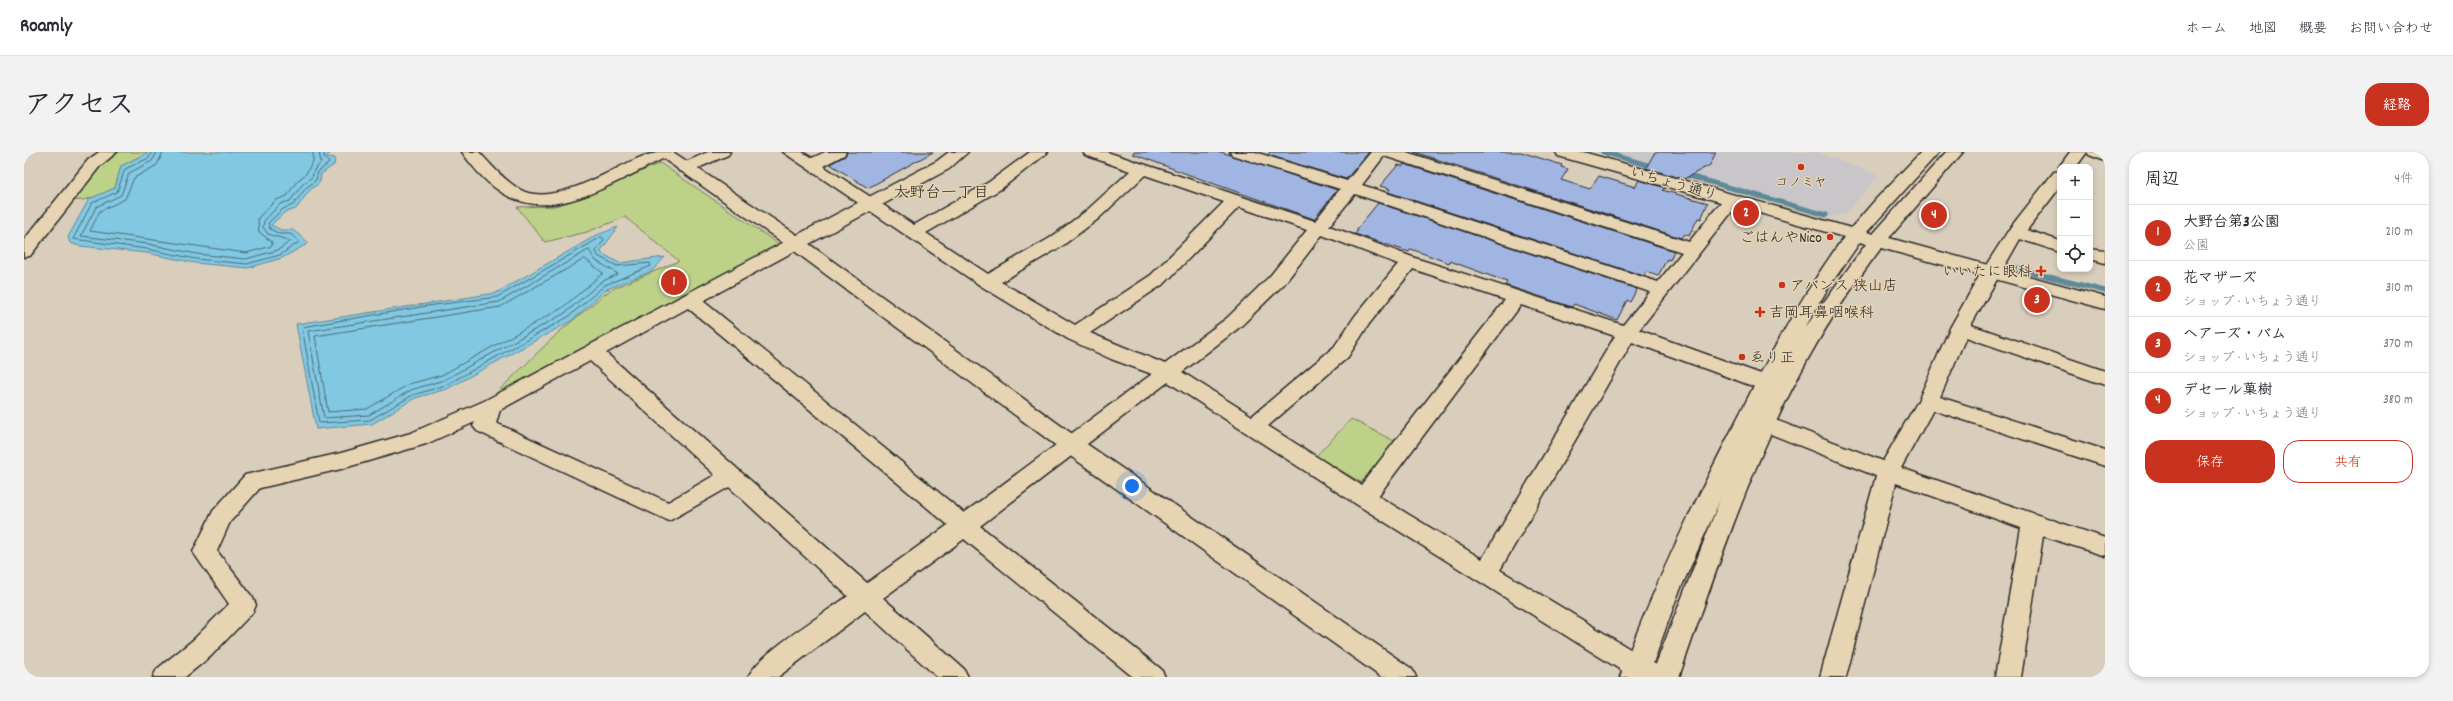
<!DOCTYPE html>
<html lang="ja">
<head>
<meta charset="utf-8">
<style>
	:root { --surface:#fff; --page:#f2f2f3; --text:#2b2b33; --muted:#7c7c81; --line:#e1e1e2; --accent:#c8321e }
	body { margin:0; font-family:Dekko,"Klee One",sans-serif; background:var(--page); color:var(--text) }
	.controls { position:absolute; right:12px; top:12px; display:grid; overflow:hidden; border-radius:8px; box-shadow:0 2px 6px #0003 }
	.controls button { width:36px; height:36px; display:grid; place-items:center; padding:0; border:0; border-bottom:1px solid var(--line); background:var(--surface); color:var(--text); font:20px sans-serif }
	.you { position:absolute; left:1108px; top:334px; width:14px; height:14px; margin:-10px; border:3px solid #fff; border-radius:50%; background:#1a73e8; box-shadow:0 0 0 6px #1a73e833 }
	.badge { display:grid; place-items:center; width:26px; height:26px; border-radius:50%; background:var(--accent); color:#fff; font-size:13px; font-weight:700 }
	.pin { position:absolute; translate:-50% -50%; border:2px solid #fff; box-shadow:0 1px 4px #0006 }
	.list { margin:0; padding:0; list-style:none }
	h2 { display:flex; justify-content:space-between; align-items:center; height:52px; margin:0; padding:0 16px; font-size:17px }
	h2 small { font-size:13px; font-weight:400; color:var(--muted) }
	.list li { display:grid; grid-template-columns:26px 1fr auto; gap:12px; align-items:center; box-sizing:border-box; height:56px; padding:0 16px; border-top:1px solid var(--line) }
	.list b { display:block; font-size:15px; white-space:nowrap }
	.list p { margin:0; font-size:13px; white-space:nowrap; color:var(--muted) }
	.list em { font-size:13px; font-style:normal; color:var(--muted) }
	.actions { display:flex; gap:8px; padding:12px 16px }
	.actions a { flex:1; padding:9px 0; border:1px solid var(--accent); border-radius:16px; text-align:center; font-size:14px; color:var(--accent) }
	.actions .main { background:var(--accent); color:#fff }
	.icon { flex:none; width:22px; height:22px; fill:none; stroke:currentColor; stroke-width:2; stroke-linecap:round; stroke-linejoin:round }
	.map { position:relative; flex:none; width:2081px; height:525px; overflow:hidden; border-radius:16px }
	header { display:flex; align-items:center; gap:24px; box-sizing:border-box; height:56px; padding:0 20px; background:var(--surface); border-bottom:1px solid var(--line) }
	header strong { font-size:19px }
	nav { display:flex; gap:22px; margin-inline-start:auto; font-size:14px }
	.intro { display:flex; align-items:center; justify-content:space-between; box-sizing:border-box; height:96px; padding:0 24px }
	h1 { margin:0; font-size:28px }
	.button { padding:10px 18px; border-radius:16px; background:var(--accent); color:#fff; font-size:14px; font-weight:700 }
	main { display:flex; gap:24px; padding:0 24px }
	aside { flex:1; background:var(--surface); border-radius:16px; box-shadow:0 2px 6px #0003 }
	.map>svg:first-child { display:block }
</style>
</head>
<body>
<header>
<strong>Roamly</strong>
<nav><a>ホーム</a><a>地図</a><a>概要</a><a>お問い合わせ</a></nav>
</header>
<div class="intro"><h1>アクセス</h1><a class="button">経路</a></div>
<main>
<div class="map">
<svg width="2081" height="525" viewBox="0 0 2081 525">
	<rect width="100%" height="100%" fill="#d9cebc"/>
	<filter id="ink" filterUnits="userSpaceOnUse"><feTurbulence type="fractalNoise" baseFrequency=".025" numOctaves="2"/><feDisplacementMap in="SourceGraphic" scale="8" xChannelSelector="R" yChannelSelector="G"/><feConvolveMatrix kernelMatrix="1 2 1 2 8 2 1 2 1" color-interpolation-filters="sRGB"/></filter>
	<g filter="url(#ink)">
		<polygon fill="#c8c6c8" points="1573,0 1792,0 1855,23 1821,62 1804,65"/>
		<g fill="#bdd288" stroke="#747e5a">
			<path d="M78,0H125L97,14L91,36C74,43 60,52 42,47Z"/>
			<polygon points="636,11 759,95 462,251 536,179 586,138 655,109 601,65 563,80 521,90 493,55 531,54 561,45"/>
			<polygon points="1327,267 1370,289 1340,332 1292,304"/>
		</g>
		<g fill="#81c8e2" stroke="#5f8999">
			<polygon points="125,0 308,0 302,5 311,6 310,13 297,22 296,30 285,39 272,57 261,60 247,73 257,78 269,78 285,91 258,106 224,116 171,111 123,101 56,94 46,91 44,85 65,47 91,36 97,14"/>
			<polygon points="594,75 576,100 595,111 641,105 628,119 583,137 547,169 423,237 391,246 348,272 292,277 272,172 472,141 573,83"/>
		</g>
		<g fill="none" stroke-linecap="round" stroke-linejoin="round">
			<g stroke="#4d6a74" stroke-width="1">
				<polyline points="128,0 125,6 101,17 93,40 68,51 49,87 123,97 172,107 223,112 256,103 275,90 267,82 256,82 246,77 244,71 259,57 269,53 282,36 292,28 294,20 305,11 300,5 301,0"/>
				<polyline points="133,0 128,9 105,21 97,43 72,55 57,84 124,92 173,102 222,107 254,98 267,89 244,82 239,75 240,69 256,52 266,49 278,33 288,25 290,18 297,11 295,0"/>
				<polyline points="139,0 133,13 110,26 101,47 76,59 66,79 222,101 248,94 248,90 235,80 234,66 252,48 263,44 273,29 282,22 289,9 289,0"/>
				<polygon points="578,85 580,88 572,99 574,104 593,114 626,111 627,114 581,133 544,165 422,233 389,243 346,268 295,271 278,175 403,154 473,145"/>
				<polygon points="565,98 571,108 594,122 577,130 541,161 420,228 387,238 345,263 300,266 284,179 475,150"/>
				<polygon points="561,107 579,121 538,156 418,223 385,232 343,257 304,260 291,184 476,155"/>
			</g>
			<g stroke="#5f8999" stroke-width="5">
				<polyline points="1579,0 1630,15"/>
				<polyline points="1658,22 1802,63"/>
				<polyline points="1987,115 2081,139"/>
			</g>
		</g>
		<g fill="#a1b5e3" stroke="#2b2b2b">
			<polygon points="823,0 909,0 844,36 806,12 821,4"/>
			<polygon points="1109,0 1197,0 1313,38 1290,67 1182,29 1109,2"/>
			<polygon points="1246,0 1345,0 1322,27 1244,3"/>
			<polygon points="1390,0 1497,0 1538,13 1537,15 1544,17 1537,28 1566,37 1575,24 1611,35 1615,28 1642,36 1638,38 1684,51 1677,67 1674,66 1665,84 1660,82 1657,86"/>
			<polygon points="1631,0 1692,0 1686,13 1660,27 1622,16"/>
			<polygon points="1380,12 1650,99 1646,108 1643,107 1634,124 1622,120 1620,124 1364,40 1366,37 1356,34 1374,13 1379,14"/>
			<polygon points="1354,51 1613,137 1606,150 1603,148 1593,168 1550,152 1548,155 1487,135 1481,133 1483,130 1426,109 1425,111 1387,97 1385,100 1331,82 1334,78 1332,78"/>
		</g>
		<g fill="none" stroke-linecap="round" stroke-linejoin="round">
			<g stroke="#2b2b2b" stroke-width="3">
				<g id="minor">
					<polygon points="75,0 93,0 76,14 6,104 0,105 0,88 64,8"/>
					<path d="M438,0H455C467,13 480,28 495,37C526,56 583,20 612,7C623,2 636,0 647,1L645,4C566,41 502,93 438,0Z"/>
					<polygon points="684,0 706,0 704,3 667,19 655,19 653,16 655,13"/>
					<path d="M759,0H778L788,6L801,0H822L820,3L799,14L890,73L965,30L1006,0H1024L977,37L902,81L964,122L1026,86L1062,59L1106,19L1061,3L1059,0H1083L1291,69L1316,37L1208,3L1206,0H1231L1323,29L1347,0H1382L1665,90L1702,44H1714L1717,48L1714,52L1615,178L1748,226L1751,231L1748,236L1741,238L1734,236L1608,190L1476,418L1639,517L1643,525H1608L1332,352L1144,230L956,374L1137,517L1141,525H1109L940,387L859,446L940,517L944,525H913L841,459L754,525H724C737,499 799,463 824,444L705,335L645,369L453,279L449,274L451,270L402,292L317,317L236,336L206,370L193,399L229,446L232,453L229,460L187,504L161,525H129L133,517L169,488L205,452L169,400L189,359L221,323L317,301L387,281L460,249L766,87H778L781,91L778,95L679,149L940,361L1128,222L1087,207L1044,187L957,134ZM1360,4L1658,100L1634,130L1338,33ZM1121,23L1200,50L1127,123L1051,173L977,130L1038,94L1074,67ZM1331,42L1626,140L1599,173L1391,106L1305,74ZM1215,55L1283,78L1246,124L1203,166L1141,212L1066,181L1141,131ZM1298,83L1374,112L1331,164L1310,195L1228,264L1158,220L1217,174L1260,132ZM1389,117L1481,148L1337,333L1244,274L1324,205L1345,172ZM1497,153L1591,184L1458,407L1354,344ZM664,156L924,373L843,431L582,201ZM566,209L691,323L644,350L472,271L476,258Z"/>
					<polygon points="2046,0 2081,0 2081,9 2065,3 2063,0 2052,15 2036,15 2036,17 2035,15"/>
					<polygon points="2036,19 2036,35 2003,78 2036,89 2036,100 1996,87 1947,173 2081,219 2081,233 1942,185 1916,245 2081,298 2081,314 1909,258 1877,316 2081,386 2081,404 2019,384 1997,525 1971,525 1997,376 1872,331 1822,525 1796,525 1852,324 1734,277 1730,272 1734,267 1741,264 1859,309 1894,249 1926,176 1957,121 1986,76 2030,20"/>
					<polygon points="2066,97 2081,99 2081,111 2066,107"/>
				</g>
			</g>
			<g stroke="#2b2b2b" stroke-width="3">
				<g id="tertiary">
					<polygon points="630,0 649,0 773,83 913,9 925,0 944,0 925,17 785,92 1054,286 1388,517 1392,525 1357,525 1038,298 765,95"/>
					<path d="M1532,0H1559L1827,76L1853,46L1897,0H1915L1843,80L1849,82L1922,0H1939L1865,86L2081,145V157L1857,96C1831,131 1806,167 1785,205C1729,305 1693,417 1655,525H1627L1696,348L1653,445L1624,525H1596C1626,443 1663,365 1703,287C1738,217 1774,148 1820,85L1534,4ZM1836,90L1842,92L1781,176L1804,136Z"/>
				</g>
			</g>
			<use href="#minor" fill="#e7d4b2" fill-rule="evenodd"/>
			<use href="#tertiary" fill="#e7d4b2" fill-rule="evenodd"/>
		</g>
	</g>
	<g fill="#c8321e" stroke="#e7d4b2" stroke-width="1.5">
		<circle cx="1777" cy="15" r="4"/>
		<circle cx="1806" cy="85" r="4"/>
		<path d="M2015 113h4v4h4v4h-4v4h-4v-4h-4v-4h4z"/>
		<circle cx="1758" cy="133" r="4"/>
		<path d="M1734 154h4v4h4v4h-4v4h-4v-4h-4v-4h4z"/>
		<circle cx="1718" cy="205" r="4"/>
	</g>
	<g text-anchor="middle" stroke-width="3" stroke-linejoin="round" paint-order="stroke">
		<g font-size="13" fill="#2b2b2b" stroke="#e7d4b2">
			<text x="1777" y="34">コノミヤ</text>
		</g>
		<g font-size="15" fill="#2b2b2b" stroke="#e7d4b2">
			<text transform="translate(1650 31) rotate(16)" y="5">いちょう通り</text>
		</g>
		<g font-size="15" fill="#2b2b2b" stroke="#e7d4b2" text-anchor="start">
			<text x="1798" y="90" text-anchor="end">ごはんやNico</text>
			<text x="2008" y="124" text-anchor="end">いいたに眼科</text>
			<text x="1766" y="138">アバンス 狭山店</text>
			<text x="1745" y="165">吉岡耳鼻咽喉科</text>
			<text x="1726" y="210">ゑり正</text>
		</g>
		<g font-size="16" fill="#2b2b2b" stroke="#e7d4b2">
			<text x="917" y="45">大野台一丁目</text>
		</g>
	</g>
</svg>
<div class="controls">
<button>+</button>
<button>−</button>
<button><svg class="icon" aria-label="locate" viewBox="0 0 24 24"><circle cx="12" cy="12" r="6"/><path d="M12 2v4M12 18v4M2 12h4M18 12h4"/></svg></button>
</div>
<div class="you"></div>
<div class="pin badge" style="left:650px;top:130px">1</div>
<div class="pin badge" style="left:1722px;top:61px">2</div>
<div class="pin badge" style="left:2013px;top:148px">3</div>
<div class="pin badge" style="left:1910px;top:63px">4</div>
</div>
<aside>
<h2>周辺<small>4件</small></h2>
<ul class="list">
<li><span class="badge">1</span><div><b>大野台第3公園</b><p>公園</p></div><em>210 m</em></li>
<li><span class="badge">2</span><div><b>花マザーズ</b><p>ショップ · いちょう通り</p></div><em>310 m</em></li>
<li><span class="badge">3</span><div><b>ヘアーズ・バム</b><p>ショップ · いちょう通り</p></div><em>370 m</em></li>
<li><span class="badge">4</span><div><b>デセール菓樹</b><p>ショップ · いちょう通り</p></div><em>380 m</em></li>
</ul>
<div class="actions"><a class="main">保存</a><a>共有</a></div>
</aside>
</main>
</body>
</html>
